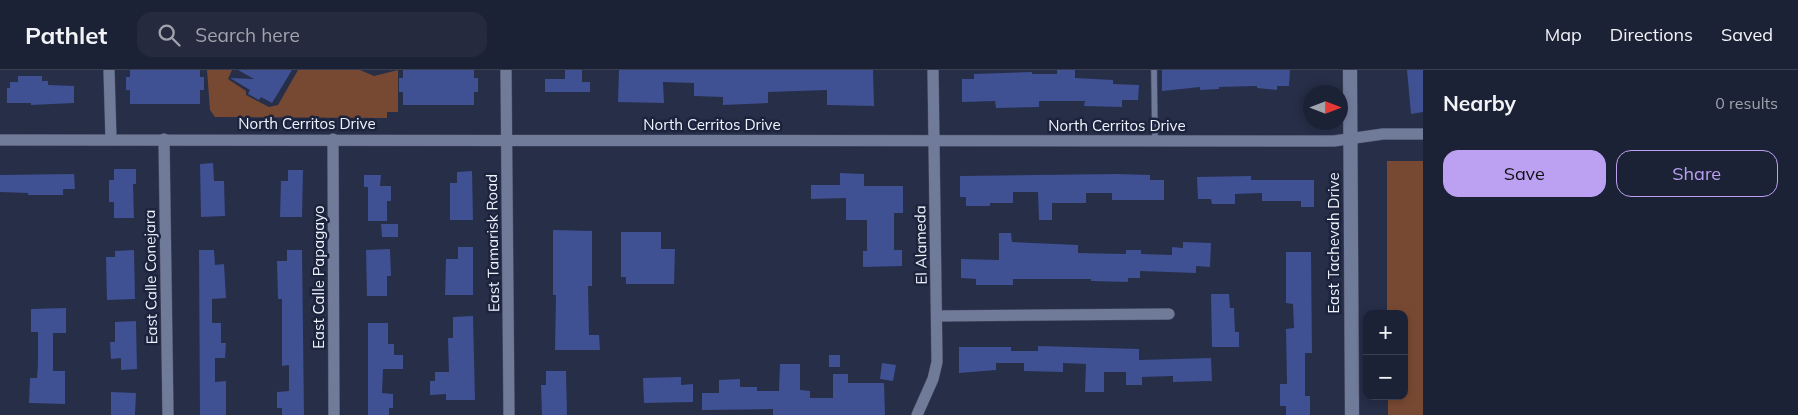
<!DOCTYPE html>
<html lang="en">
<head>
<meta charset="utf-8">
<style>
	:root { --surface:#1c2236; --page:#252a3e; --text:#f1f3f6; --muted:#a0a4ad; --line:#3a3f51; --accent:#bca0f2 }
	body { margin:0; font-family:Mulish,sans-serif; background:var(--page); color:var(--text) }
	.controls { position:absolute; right:15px; bottom:15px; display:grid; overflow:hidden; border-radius:10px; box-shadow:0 2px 8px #0003 }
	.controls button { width:45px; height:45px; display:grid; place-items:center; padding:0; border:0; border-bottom:1px solid var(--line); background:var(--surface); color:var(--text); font:25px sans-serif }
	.compass { position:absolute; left:1303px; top:15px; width:45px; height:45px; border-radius:50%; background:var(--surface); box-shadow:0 2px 8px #0003; rotate:90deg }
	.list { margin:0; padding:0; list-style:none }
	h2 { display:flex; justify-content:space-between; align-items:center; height:65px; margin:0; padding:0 20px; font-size:21px }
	h2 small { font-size:16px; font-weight:400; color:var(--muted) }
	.actions { display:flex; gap:10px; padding:15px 20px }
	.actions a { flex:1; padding:11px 0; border:1px solid var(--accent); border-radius:15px; text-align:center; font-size:18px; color:var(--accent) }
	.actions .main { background:var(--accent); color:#111 }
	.icon { flex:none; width:28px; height:28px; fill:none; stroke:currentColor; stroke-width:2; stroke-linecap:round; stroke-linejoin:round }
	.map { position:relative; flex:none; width:1423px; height:345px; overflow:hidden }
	header { display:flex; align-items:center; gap:30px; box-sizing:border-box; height:70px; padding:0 25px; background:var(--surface); border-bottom:1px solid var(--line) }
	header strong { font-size:24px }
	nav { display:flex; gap:28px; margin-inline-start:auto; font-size:18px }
	.search { width:350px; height:45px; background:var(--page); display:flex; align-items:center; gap:12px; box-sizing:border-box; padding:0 18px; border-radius:15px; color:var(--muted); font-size:19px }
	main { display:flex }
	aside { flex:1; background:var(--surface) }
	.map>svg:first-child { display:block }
</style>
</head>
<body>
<header>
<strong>Pathlet</strong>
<div class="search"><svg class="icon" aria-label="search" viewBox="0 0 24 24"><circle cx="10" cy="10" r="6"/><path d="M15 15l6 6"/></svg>Search here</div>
<nav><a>Map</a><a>Directions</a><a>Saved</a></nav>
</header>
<main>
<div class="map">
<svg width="1423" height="345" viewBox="0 0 1423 345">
	<rect width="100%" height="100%" fill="#262e48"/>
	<g fill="#784932">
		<polygon points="207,0 232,0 228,9 246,21 246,25 269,37 278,35 298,0 360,0 374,6 398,0 398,42 387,42 387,48 215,47 210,40"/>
		<polygon points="1387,91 1423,91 1423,345 1388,345 1388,326 1404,326 1404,244 1387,244"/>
	</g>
	<g fill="#3f5093">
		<polygon points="130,0 200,0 200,7 204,7 204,20 200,20 200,34 130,34 130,20 126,20 126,7 130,7"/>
		<polygon points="238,0 292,0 272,33 261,27 259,30 248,24 250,20 230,8 254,9"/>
		<polygon points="403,0 474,0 474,8 478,8 478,22 474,22 474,35 403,35 403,22 399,22 399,8 403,8"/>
		<polygon points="565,0 582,0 582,12 590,12 590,22 545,22 545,9 565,9"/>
		<polygon points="619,0 873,0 874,36 827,35 827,20 768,22 768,33 723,35 723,27 694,26 694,13 663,12 664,33 618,32"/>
		<polygon points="1057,0 1075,0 1075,8 1113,10 1113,14 1139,15 1138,30 1122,30 1122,37 1084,36 1085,31 1039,31 1039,37 996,38 995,31 962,32 962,9 974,9 974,4 1032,2 1032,4 1057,4"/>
		<polygon points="1162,0 1290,0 1289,16 1277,16 1277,20 1257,18 1257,16 1219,17 1219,19 1200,20 1200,17 1162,21"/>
		<polygon points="1407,0 1423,0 1423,42 1411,44"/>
		<polygon points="18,6 42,6 42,11 48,11 48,15 74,16 74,33 31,35 31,33 7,33 7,18 10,18 10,12 18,12"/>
		<polygon points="213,93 214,111 224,111 225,146 201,147 200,94"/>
		<polygon points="114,99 136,99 136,114 133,114 134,148 114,148 114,132 109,132 109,110 114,110"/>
		<polygon points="288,100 303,100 302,147 280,147 281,111 288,111"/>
		<polygon points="472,101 473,150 450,150 450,113 457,113 457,102"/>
		<polygon points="840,103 864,104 864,116 903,116 903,143 894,143 894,180 902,180 902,196 863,197 863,181 867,181 867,150 846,150 846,128 811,129 811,115 840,115"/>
		<polygon points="74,104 75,119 63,119 63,125 28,125 28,123 0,122 0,105"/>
		<polygon points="1116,104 1150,105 1150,110 1164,110 1164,130 1112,130 1112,123 1086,123 1086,133 1052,133 1052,150 1039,150 1038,122 1013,122 1013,133 990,133 990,136 966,136 966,127 960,127 960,106"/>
		<polygon points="364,105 381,105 380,116 391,116 391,131 387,131 387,151 368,151 368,117 364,117"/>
		<polygon points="1251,106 1251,110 1314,110 1314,137 1301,137 1301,131 1262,131 1262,123 1235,124 1235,134 1212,134 1211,129 1198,129 1197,107"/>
		<polygon points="381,154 398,154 398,167 382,167"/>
		<polygon points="553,160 592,161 592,216 588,216 589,265 599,265 600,280 555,280 556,225 553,225"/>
		<polygon points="621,162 661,162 661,179 675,179 674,214 626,214 626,207 621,207"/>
		<polygon points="999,163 1011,163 1012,172 1078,175 1078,183 1126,184 1126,180 1141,180 1141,184 1172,185 1172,177 1183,178 1183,172 1211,173 1210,197 1196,196 1196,203 1140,201 1140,208 1128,208 1128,212 1091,211 1091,209 1013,209 1013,215 976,215 976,209 961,208 961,189 999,190"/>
		<polygon points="458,177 473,177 473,225 445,225 446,189 458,189"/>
		<polygon points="390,179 391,206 387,206 387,226 367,226 366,180"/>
		<polygon points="134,180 135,229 107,230 106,187 115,187 115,181"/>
		<polygon points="199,180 214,180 215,195 224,194 226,228 212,229 212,253 221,253 221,273 226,273 225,288 215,288 215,312 226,311 226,345 200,345"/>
		<polygon points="287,180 302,180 304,345 282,345 282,338 277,338 277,322 289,321 289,295 282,296 282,229 278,229 277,191 287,191"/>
		<polygon points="1286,182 1311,182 1312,283 1305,283 1305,326 1310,326 1310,345 1286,345 1286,336 1280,336 1280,314 1287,314 1286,259 1294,258 1293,234 1286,233"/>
		<polygon points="1211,224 1229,224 1230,238 1234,238 1235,262 1239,262 1239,277 1212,277"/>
		<polygon points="66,238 66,263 53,263 53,301 65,301 65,334 29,333 30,308 37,308 38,294 38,262 31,262 31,239"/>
		<polygon points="473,246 475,330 446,330 446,324 430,325 430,311 435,311 435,302 449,302 448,268 453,268 453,247"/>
		<polygon points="136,251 137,299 121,300 121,288 111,289 110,272 115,272 115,252"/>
		<polygon points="368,253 388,253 388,274 394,274 394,285 403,285 403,299 383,299 382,323 393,324 393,338 389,338 389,345 368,345"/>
		<polygon points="1038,276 1139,279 1139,290 1211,288 1212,311 1173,312 1173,306 1142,307 1142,315 1126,315 1126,302 1104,302 1104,322 1085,322 1086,294 1063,293 1063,302 1024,301 1024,293 996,293 996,300 959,303 959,277 1011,277 1011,281 1038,281"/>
		<rect x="829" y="285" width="11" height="12"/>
		<polygon points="882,293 896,295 893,311 880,309"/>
		<polygon points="780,294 800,294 800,320 810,321 810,328 833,328 833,304 848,304 848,313 884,313 885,345 773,345 773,339 702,340 702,323 719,323 719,310 740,309 740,317 757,317 757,321 779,321"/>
		<polygon points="546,301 566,301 567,345 542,345 541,315 546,315"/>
		<polygon points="681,307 681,315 693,314 693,332 644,333 643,308"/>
		<polygon points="111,322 136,323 135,345 111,345"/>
	</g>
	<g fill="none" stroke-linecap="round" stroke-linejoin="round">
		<g stroke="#454a60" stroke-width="7">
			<polyline id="service" points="1154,0 1155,71"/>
		</g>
		<g stroke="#454a60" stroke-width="12">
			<g id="minor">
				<polyline points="109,0 111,69"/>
				<polyline points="506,0 509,345"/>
				<polyline points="164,69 168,345"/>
				<polyline points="333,69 334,345"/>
				<polyline points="0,70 1334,71 1383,64 1423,64"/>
				<polyline points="937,246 1169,244"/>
				<polyline points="917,345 933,309 937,292 933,0"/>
			</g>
		</g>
		<g stroke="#454a60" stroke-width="15">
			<polyline id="tertiary" points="1350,0 1352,345"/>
		</g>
		<use href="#service" stroke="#707a99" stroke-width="5.5"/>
		<use href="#minor" stroke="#707a99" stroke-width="11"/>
		<use href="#tertiary" stroke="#707a99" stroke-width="14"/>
	</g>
	<g text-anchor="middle" stroke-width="5" stroke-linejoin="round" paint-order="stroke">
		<g font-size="15" fill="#f0f3fe" stroke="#1c243d">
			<text x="307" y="59">North Cerritos Drive</text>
			<text x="712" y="60">North Cerritos Drive</text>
			<text x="1117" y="61">North Cerritos Drive</text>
			<text transform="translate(493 173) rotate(-91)" y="5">East Tamarisk Road</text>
			<text transform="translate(1334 173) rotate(-90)" y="5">East Tachevah Drive</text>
			<text transform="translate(921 175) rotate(-91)" y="5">El Alameda</text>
			<text transform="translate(151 207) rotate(-91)" y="5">East Calle Conejara</text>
			<text transform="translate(319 207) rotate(-90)" y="5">East Calle Papagayo</text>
		</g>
	</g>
</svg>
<div class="controls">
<button>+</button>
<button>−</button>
</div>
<svg class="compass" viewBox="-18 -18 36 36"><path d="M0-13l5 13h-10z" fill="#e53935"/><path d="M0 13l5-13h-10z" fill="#a0a4ad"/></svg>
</div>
<aside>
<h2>Nearby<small>0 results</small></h2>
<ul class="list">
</ul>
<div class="actions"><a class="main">Save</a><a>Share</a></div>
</aside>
</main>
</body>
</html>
